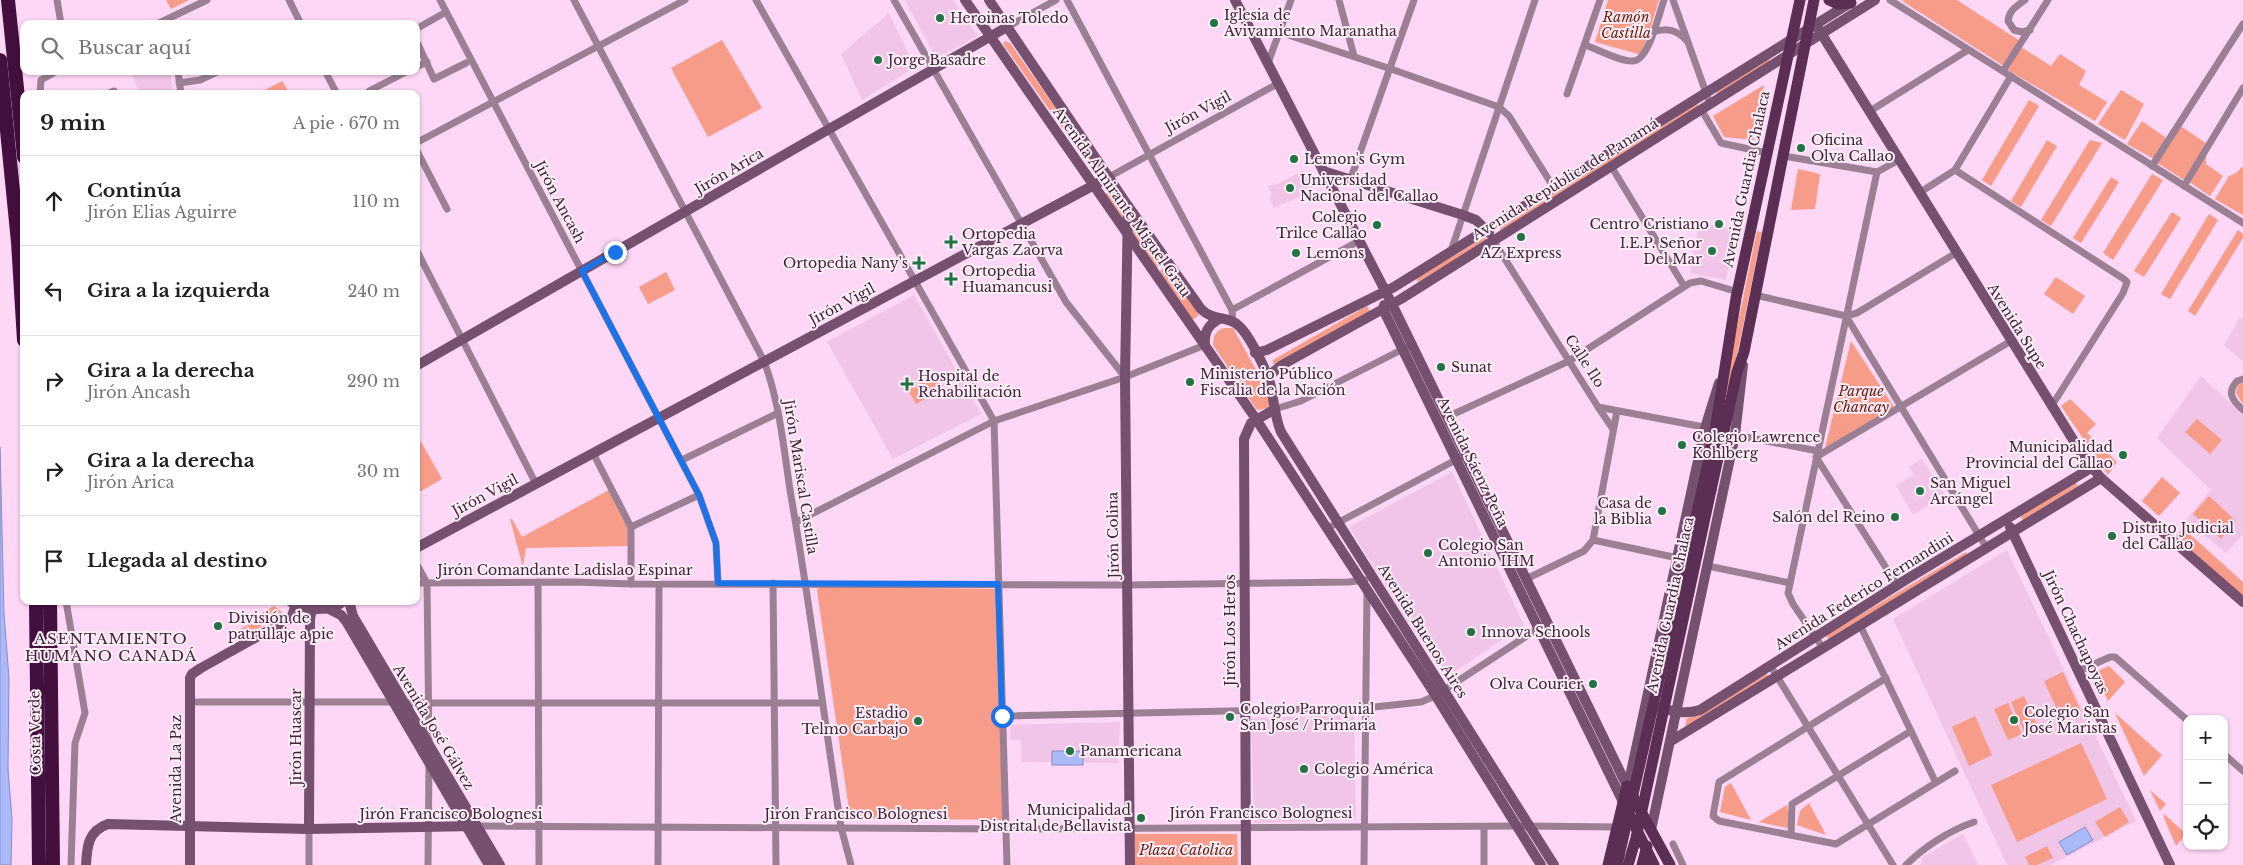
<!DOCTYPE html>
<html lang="es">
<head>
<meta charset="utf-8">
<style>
	:root { --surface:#fff; --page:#f2f2f2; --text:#202124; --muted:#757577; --line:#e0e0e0 }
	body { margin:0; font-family:"Libre Baskerville",serif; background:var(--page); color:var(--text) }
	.controls { position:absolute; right:15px; bottom:15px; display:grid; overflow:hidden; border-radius:10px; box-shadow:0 1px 4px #0004 }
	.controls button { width:45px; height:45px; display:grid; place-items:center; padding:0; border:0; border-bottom:1px solid var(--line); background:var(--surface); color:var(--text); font:25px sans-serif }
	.stop { position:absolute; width:15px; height:15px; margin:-11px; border:4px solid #1a73e8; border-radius:50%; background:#fff }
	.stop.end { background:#1a73e8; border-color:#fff; box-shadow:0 1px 5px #0008 }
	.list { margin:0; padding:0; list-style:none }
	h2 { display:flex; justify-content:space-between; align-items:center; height:65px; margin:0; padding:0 20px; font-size:21px }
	h2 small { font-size:16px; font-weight:400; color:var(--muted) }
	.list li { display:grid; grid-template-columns:32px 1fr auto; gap:15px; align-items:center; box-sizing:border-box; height:90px; padding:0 20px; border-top:1px solid var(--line) }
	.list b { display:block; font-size:19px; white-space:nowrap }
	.list p { margin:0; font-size:16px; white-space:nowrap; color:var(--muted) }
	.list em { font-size:16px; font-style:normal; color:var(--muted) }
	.icon { flex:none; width:28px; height:28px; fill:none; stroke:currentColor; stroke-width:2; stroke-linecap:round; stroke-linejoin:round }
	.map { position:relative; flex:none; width:2243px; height:865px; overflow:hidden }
	.search { position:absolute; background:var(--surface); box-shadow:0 1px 4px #0004; left:20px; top:20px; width:400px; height:55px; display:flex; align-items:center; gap:12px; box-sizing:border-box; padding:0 18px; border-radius:10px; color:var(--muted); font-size:19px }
	.panel { position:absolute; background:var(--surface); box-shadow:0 1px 4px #0004; left:20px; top:90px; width:400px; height:515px; border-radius:10px }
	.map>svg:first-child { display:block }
</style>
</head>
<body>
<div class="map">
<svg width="2243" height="865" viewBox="0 0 2243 865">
	<rect width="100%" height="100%" fill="#fed6f6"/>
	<g fill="#f0c5e7">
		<polygon points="905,0 953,0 978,36 936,58"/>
		<polygon points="889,13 915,67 862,100 841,54"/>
		<polygon points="130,71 170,71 173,94 141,94"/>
		<polygon points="1303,170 1312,191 1274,208 1269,197 1272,195 1268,186 1278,184"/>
		<polygon points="1699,223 1735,230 1726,280 1690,273"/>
		<polygon points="914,295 981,414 893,459 827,342"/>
		<polygon points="2240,317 2243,319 2243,362 2224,345"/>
		<polygon points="2201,376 2243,415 2243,534 2226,553 2186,520 2211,490 2157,438"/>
		<polygon points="1922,459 1945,495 1913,515 1896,486 1914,475 1909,467"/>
		<polygon points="1452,472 1524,625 1447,677 1419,639 1349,527"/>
		<polygon points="2007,550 2136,821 2050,865 2007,865 1893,619"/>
		<polygon points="1354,715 1356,820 1254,823 1251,718"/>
		<polygon points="1120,722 1118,763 1021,762 1021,740 1010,740 1011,725"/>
		<polygon points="1963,834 1978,865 1921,865 1923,857"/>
	</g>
	<g fill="#f69c88">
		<polygon points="166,0 189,0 171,9"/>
		<polygon points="1608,0 1659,0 1642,55 1595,42"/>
		<polygon points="1904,0 1957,0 2020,41 2004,66 1902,1"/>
		<polygon points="722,40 762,108 708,137 671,68"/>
		<polygon points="1005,41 1010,43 1097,167 1092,170 1003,44"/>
		<polygon points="2021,47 2051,66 2060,54 2086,71 2079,85 2107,102 2095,121 2008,70"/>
		<polygon points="1769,58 1769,64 1718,95 1716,91"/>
		<polygon points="282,81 290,94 258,94"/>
		<polygon points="1764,85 1754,140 1724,137 1713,116"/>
		<polygon points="2121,90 2144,104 2125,140 2098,124"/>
		<polygon points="2029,100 2039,106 1991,186 1982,180"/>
		<polygon points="1697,104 1700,108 1502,232 1500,228"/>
		<polygon points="2142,121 2166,138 2154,159 2127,144"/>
		<polygon points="2179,125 2207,144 2184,180 2156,162"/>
		<polygon points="2047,140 2057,146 2021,207 2011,201"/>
		<polygon points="2090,140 2102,143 2051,226 2041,220"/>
		<polygon points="2206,154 2206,164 2223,176 2210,196 2188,181"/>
		<polygon points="2242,167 2243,167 2243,215 2215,199 2229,176 2236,173"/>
		<polygon points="1798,169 1820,174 1815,209 1791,210"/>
		<polygon points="2152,174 2163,180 2113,260 2103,253"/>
		<polygon points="2111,177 2119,182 2081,243 2073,238"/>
		<polygon points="1112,189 1125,207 1125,217 1122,220 1104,195"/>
		<polygon points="2172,212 2181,218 2144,277 2134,271"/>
		<polygon points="2209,214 2218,220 2170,299 2161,294"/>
		<polygon points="1134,220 1163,263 1154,270 1131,236"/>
		<polygon points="2238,230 2243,234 2243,238 2195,316 2188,311"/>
		<polygon points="1757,231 1762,232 1738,351 1726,396 1732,351"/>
		<polygon points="1485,237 1487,241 1418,282 1416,278"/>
		<polygon points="1167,266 1197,309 1199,315 1192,320 1159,272"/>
		<polygon points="666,272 675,290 648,304 639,287"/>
		<polygon points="2056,277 2085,296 2073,314 2044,294"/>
		<polygon points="1367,306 1370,311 1279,366 1273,364 1273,360"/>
		<polygon points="1225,328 1233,328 1272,399 1268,408 1257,410 1213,345 1214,336 1219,330"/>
		<polygon points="1851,341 1894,407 1825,448"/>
		<polygon points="934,376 942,390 916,404 908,390"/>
		<polygon points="2243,383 2243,404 2236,393 2238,385"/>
		<polygon points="2070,399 2096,424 2087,433 2117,462 2108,475 2061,406"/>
		<polygon points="2197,419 2222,440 2210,454 2185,432"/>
		<polygon points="416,433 442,479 416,494"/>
		<polygon points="2162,477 2180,493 2159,516 2142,501"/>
		<polygon points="2075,480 2078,486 2023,521 2019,513"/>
		<polygon points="609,490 629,528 628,546 526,548 523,567 510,519 512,519 522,537"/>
		<polygon points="2209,496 2236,521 2221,539 2193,514"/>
		<polygon points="2183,528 2243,582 2243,597 2176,536"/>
		<polygon points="1966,552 1968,557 1830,641 1826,635"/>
		<polygon points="820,587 996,589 1004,818 1001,820 854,818 850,816 817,590"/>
		<polygon points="274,606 284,614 264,625 258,615"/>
		<polygon points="258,620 262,626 238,639 236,631"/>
		<polygon points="2109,666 2125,682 2108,701 2095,672"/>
		<polygon points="2063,672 2081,711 2062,720 2044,681"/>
		<polygon points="1766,674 1771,678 1684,732 1687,718 1702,714"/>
		<polygon points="2024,696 2038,726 2024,732 2011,702"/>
		<polygon points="2008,703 2022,734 2008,740 1994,709"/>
		<polygon points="2115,713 2162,755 2144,776"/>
		<polygon points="1975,716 1992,755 1969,766 1952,727"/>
		<polygon points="2081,743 2107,799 2017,842 1991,785"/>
		<polygon points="1731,783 1751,820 1720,812 1725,787"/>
		<polygon points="2150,790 2166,804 2160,811"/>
		<polygon points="1809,803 1826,835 1797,825 1800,811"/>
		<polygon points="1787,805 1790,824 1787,828 1759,822"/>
		<polygon points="2120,807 2129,822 2105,837 2095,822"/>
		<polygon points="2164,814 2186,834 2176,846 2164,818"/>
		<polygon points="1134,834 1237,834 1238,865 1134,865"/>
		<polygon points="2047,846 2053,858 2037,865 2029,865 2025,857"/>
	</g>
	<g fill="#a9b9fa" stroke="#898dc0">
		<polygon points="0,447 4,614 9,678 8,769 12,819 11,865 0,865"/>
		<rect x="1052" y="751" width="31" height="14"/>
		<polygon points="2085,827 2093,840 2067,855 2059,842"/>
	</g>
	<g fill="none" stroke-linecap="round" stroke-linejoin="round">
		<g stroke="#9b8095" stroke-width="7">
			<polyline points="57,0 61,24"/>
			<polyline points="289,0 301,24"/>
			<polyline points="440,0 699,495 716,543 718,583"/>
			<path d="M574,0L764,361C781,406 784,455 792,502C811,610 824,719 841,827L851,865"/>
			<polyline points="756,0 994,421 1007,865"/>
			<polyline points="894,0 1066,302 1125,377"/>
			<polyline points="1067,0 1232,310 1233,322"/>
			<polyline points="1339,0 1354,56"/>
			<polyline points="1673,0 1710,104"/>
			<polyline points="1890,0 2243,223"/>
			<path d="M2025,0C2017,6 2009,10 2008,21L2014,30L2022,32L2030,30"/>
			<polyline points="157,24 207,0"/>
			<polyline points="1007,27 1056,0"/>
			<polyline points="416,29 446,12"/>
			<polyline points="1279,32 1391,69 1499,107 1509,116 1554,188"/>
			<path d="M1653,32C1667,27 1678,30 1687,41"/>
			<polyline points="416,40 434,79 466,63"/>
			<path d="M1585,45C1597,49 1621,62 1633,61C1649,61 1659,13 1664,0"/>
			<polyline points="1268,63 1291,0"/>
			<polyline points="416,67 427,62"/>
			<polyline points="178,71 181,94"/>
			<polyline points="325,71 337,94"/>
			<polyline points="2003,71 2048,0"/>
			<polyline points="179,83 200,80 219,71"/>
			<polyline points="369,91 408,71"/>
			<polyline points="40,94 41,80 57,71"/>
			<polyline points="107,94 114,91 117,94"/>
			<polyline points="1567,94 1600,0"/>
			<polyline points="1701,109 1721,143 1767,153"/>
			<polyline points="1870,111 1968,50"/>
			<polyline points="416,143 685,0"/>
			<polyline points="416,149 447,209"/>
			<polyline points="1784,156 1877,172 1899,160"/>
			<polyline points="1611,166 1684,286"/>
			<polyline points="2152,166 2243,24"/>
			<polyline points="1955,170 2124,279 2127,282 2123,293 2051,407"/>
			<polyline points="1109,177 1279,83"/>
			<polyline points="1351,178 1414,0"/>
			<polyline points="2184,186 2243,88"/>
			<polyline points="1919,193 1955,170 2011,76"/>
			<polyline points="1493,240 1598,407 1709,428"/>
			<polyline points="416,249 536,484"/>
			<polyline points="1451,251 1535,0"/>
			<polyline points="1755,295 1846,316 1857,313 1956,253"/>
			<polyline points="1232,310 1359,241"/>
			<polyline points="1846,316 1986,547"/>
			<path d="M2243,379L2237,381C2226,393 2233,401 2243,410"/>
			<polyline points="1598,407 1613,429"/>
			<polyline points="1275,409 1301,401 1405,348"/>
			<polyline points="1447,417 1569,361 1690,283 1701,281 1738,292"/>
			<polyline points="1735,435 1818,451"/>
			<polyline points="593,453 631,527 631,584"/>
			<polyline points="682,460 778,413"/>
			<polyline points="796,522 994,421 1125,377 1205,345"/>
			<polyline points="631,527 699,495"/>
			<polyline points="1328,528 1465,455"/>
			<polyline points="1593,540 1617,411"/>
			<polyline points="416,563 427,583 429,743"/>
			<polyline points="1708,566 1790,583"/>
			<polyline points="1526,579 1584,551 1593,540 1678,558"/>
			<polyline points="538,582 539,865"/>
			<polyline points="416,583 574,582 631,584 1127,585 1349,582 1365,580"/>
			<polyline points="773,583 776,865"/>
			<polyline points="1897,585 1816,457 2011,341"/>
			<polyline points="66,601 85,713 75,743 71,865"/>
			<polyline points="1860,625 1935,781"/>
			<polyline points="1823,648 1793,604 1788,593 1877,172"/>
			<polyline points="1770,665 1893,865"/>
			<polyline points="2079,671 2110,657 2115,657 2187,720"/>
			<polyline points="1886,678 1719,782 1713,816 1719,821 1836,844 1955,771"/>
			<polyline points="190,702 393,702"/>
			<polyline points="405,703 822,703"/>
			<polyline points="1002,716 1365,708 1421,702 1435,696 1542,626"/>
			<polyline points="2224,754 2243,771"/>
			<polyline points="477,826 1005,829 1517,826 1618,827"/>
			<polyline points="1484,827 1484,865"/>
			<polyline points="1791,835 1792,804 1911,731"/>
			<polyline points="1673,844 1683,865"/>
			<polyline points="309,865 309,829"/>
			<polyline points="428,865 429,763"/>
			<polyline points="658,865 659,584"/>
			<polyline points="1364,865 1367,591"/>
			<path d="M1906,865C1924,847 1950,830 1974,822"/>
		</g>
		<g stroke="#76506f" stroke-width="10">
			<polyline points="965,0 1256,419 1429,685 1541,865"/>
			<path d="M989,0L1128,206L1201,309C1214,322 1228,315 1239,326C1250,336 1268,373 1271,387C1274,402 1275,418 1281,432L1554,865"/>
			<polyline points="1235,0 1392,304 1627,786"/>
			<polyline points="1816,25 2085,459 2101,478 2243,602"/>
			<polyline points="1323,171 1463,215 1476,220 1489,233"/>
			<polyline points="1128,206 1125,377 1130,865"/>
			<polyline points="1384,305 1383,309 1624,804"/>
			<path d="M1205,345C1204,332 1208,325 1219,319"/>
			<polyline points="1255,353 1267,350 1394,287 1850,3"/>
			<polyline points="416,366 1007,27"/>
			<polyline points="1267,377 1282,365 1401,299 1875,0"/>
			<polyline points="2010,527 2170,865"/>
			<polyline points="416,548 1109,177"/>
			<polyline points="349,601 353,616 500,865"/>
			<path d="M291,602C306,610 329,613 344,601"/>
			<polyline points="329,609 341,615 346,621 489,865"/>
			<path d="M1646,704C1664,709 1682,716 1700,710L1907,579L2091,468"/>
			<polyline points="1671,741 2101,478"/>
			<polyline points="1628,786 1705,428 1719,383"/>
			<polyline points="309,829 310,619 312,608"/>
			<polyline points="1651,830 1735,435 1743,365"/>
			<path d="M86,865C87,846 88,831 108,824L309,829L477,826"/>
			<polyline points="190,865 190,678 192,674 201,668 289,619 292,616 296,604"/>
			<polyline points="1246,865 1244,439 1251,423 1275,409"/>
		</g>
		<g stroke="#5b2e54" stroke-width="11">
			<polyline points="1829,0 1838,4 1851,3"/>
			<polyline points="1702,490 1715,430 1736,298 1800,0"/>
			<polyline points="1711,490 1737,372 1744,352 1814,0"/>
			<polyline points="1627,786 1670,865"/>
			<polyline points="1626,808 1654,865"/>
			<polyline points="1608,865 1627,786"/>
			<polyline points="1642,865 1647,846"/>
		</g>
		<g stroke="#430f3d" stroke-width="14">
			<polyline points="8,0 24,157"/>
			<polyline points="0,60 18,242 24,340"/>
			<polyline points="36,601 39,865"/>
			<polyline points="50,601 53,865"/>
		</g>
		<g stroke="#5b2e54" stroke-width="11">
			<polyline points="1617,865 1702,490"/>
			<polyline points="1628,865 1636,838 1711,490"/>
		</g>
	</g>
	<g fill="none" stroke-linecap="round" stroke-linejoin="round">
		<polyline stroke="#1a73e8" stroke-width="6" points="615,252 582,271 699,495 716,543 718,583 998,584 1002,716"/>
	</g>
	<g fill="#237243" stroke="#fbedf8" stroke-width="2">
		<circle cx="940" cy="18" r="5"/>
		<circle cx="1214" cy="23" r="5"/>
		<circle cx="878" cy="60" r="5"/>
		<circle cx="1801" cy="148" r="5"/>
		<circle cx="1294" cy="159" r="5"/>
		<circle cx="1290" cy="188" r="5"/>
		<circle cx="1719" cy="224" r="5"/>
		<circle cx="1377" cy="225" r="5"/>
		<circle cx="1521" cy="237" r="5"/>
		<path d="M948.5 234.5h5v5h5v5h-5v5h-5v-5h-5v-5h5z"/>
		<circle cx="1712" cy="251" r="5"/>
		<circle cx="1296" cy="253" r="5"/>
		<path d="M916.5 255.5h5v5h5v5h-5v5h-5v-5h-5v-5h5z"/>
		<path d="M948.5 271.5h5v5h5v5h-5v5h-5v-5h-5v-5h5z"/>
		<circle cx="1441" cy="367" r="5"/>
		<circle cx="1190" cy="382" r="5"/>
		<path d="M904.5 376.5h5v5h5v5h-5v5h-5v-5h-5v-5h5z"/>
		<circle cx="1682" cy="445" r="5"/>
		<circle cx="2123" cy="455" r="5"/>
		<circle cx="1920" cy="491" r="5"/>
		<circle cx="1662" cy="511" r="5"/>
		<circle cx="1895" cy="517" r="5"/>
		<circle cx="2112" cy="536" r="5"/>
		<circle cx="1428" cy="553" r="5"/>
		<circle cx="218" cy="626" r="5"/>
		<circle cx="1471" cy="632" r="5"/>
		<circle cx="1593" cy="684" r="5"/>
		<circle cx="1230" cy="717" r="5"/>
		<circle cx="2014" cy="720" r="5"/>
		<circle cx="918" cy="721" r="5"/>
		<circle cx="1070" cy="751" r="5"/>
		<circle cx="1304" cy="769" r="5"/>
		<circle cx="1141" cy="818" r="5"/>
	</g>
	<g text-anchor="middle" stroke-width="4" stroke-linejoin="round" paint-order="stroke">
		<g font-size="14" fill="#3e2539" stroke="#fbedf8" text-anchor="start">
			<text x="1224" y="20">Iglesia de<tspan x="1224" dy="16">Avivamiento Maranatha</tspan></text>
			<text x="950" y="23">Heroinas Toledo</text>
			<text x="888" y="65">Jorge Basadre</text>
			<text x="1811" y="145">Oficina<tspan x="1811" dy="16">Olva Callao</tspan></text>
			<text x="1304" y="164">Lemon's Gym</text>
			<text x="1300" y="185">Universidad<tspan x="1300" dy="16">Nacional del Callao</tspan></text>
			<text x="1367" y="222" text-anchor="end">Colegio<tspan x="1367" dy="16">Trilce Callao</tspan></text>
			<text x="1709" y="229" text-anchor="end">Centro Cristiano</text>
			<text x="962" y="239">Ortopedia<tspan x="962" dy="16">Vargas Zaorva</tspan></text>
			<text x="1702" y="248" text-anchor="end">I.E.P. Señor<tspan x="1702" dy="16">Del Mar</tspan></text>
			<text x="1306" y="258">Lemons</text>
			<text x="1521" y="258" text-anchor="middle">AZ Express</text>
			<text x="908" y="268" text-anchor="end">Ortopedia Nany's</text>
			<text x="962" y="276">Ortopedia<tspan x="962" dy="16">Huamancusi</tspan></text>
			<text x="1451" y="372">Sunat</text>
			<text x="1200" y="379">Ministerio Público<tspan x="1200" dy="16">Fiscalia de la Nación</tspan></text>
			<text x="918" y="381">Hospital de<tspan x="918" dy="16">Rehabilitación</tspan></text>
			<text x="1692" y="442">Colegio Lawrence<tspan x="1692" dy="16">Kohlberg</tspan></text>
			<text x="2113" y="452" text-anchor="end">Municipalidad<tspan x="2113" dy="16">Provincial del Callao</tspan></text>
			<text x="1930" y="488">San Miguel<tspan x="1930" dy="16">Arcángel</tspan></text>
			<text x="1652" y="508" text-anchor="end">Casa de<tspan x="1652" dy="16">la Biblia</tspan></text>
			<text x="1885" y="522" text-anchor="end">Salón del Reino</text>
			<text x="2122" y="533">Distrito Judicial<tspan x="2122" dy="16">del Callao</tspan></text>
			<text x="1438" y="550">Colegio San<tspan x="1438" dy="16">Antonio IHM</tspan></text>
			<text x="228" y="623">División de<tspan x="228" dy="16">patrullaje a pie</tspan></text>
			<text x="1481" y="637">Innova Schools</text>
			<text x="1583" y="689" text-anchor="end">Olva Courier</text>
			<text x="1240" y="714">Colegio Parroquial<tspan x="1240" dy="16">San José / Primaria</tspan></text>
			<text x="2024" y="717">Colegio San<tspan x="2024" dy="16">José Maristas</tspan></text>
			<text x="908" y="718" text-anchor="end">Estadio<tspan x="908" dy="16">Telmo Carbajo</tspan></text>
			<text x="1080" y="756">Panamericana</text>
			<text x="1314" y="774">Colegio América</text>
			<text x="1131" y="815" text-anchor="end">Municipalidad<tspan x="1131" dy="16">Distrital de Bellavista</tspan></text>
		</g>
		<g font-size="14" font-style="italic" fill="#691c0c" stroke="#fbedf8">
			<text x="1626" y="22">Ramón<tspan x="1626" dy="16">Castilla</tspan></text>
			<text x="1861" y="396">Parque<tspan x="1861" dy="16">Chancay</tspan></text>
			<text x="1186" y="855">Plaza Catolica</text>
		</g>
		<g font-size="14" fill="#3e2539" stroke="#fbedf8">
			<text transform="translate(1198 112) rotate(-28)" y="5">Jirón Vigil</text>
			<text transform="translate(729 171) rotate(-30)" y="5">Jirón Arica</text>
			<text transform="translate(1565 179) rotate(-32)" y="5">Avenida República de Panamá</text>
			<text transform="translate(1746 179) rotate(-78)" y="5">Avenida Guardia Chalaca</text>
			<text transform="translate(560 202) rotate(62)" y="5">Jirón Ancash</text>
			<text transform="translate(1122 202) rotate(55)" y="5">Avenida Almirante Miguel Grau</text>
			<text transform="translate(842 304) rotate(-28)" y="5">Jirón Vigil</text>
			<text transform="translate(2017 326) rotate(58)" y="5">Avenida Supe</text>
			<text transform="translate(1585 361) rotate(57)" y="5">Calle Ilo</text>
			<text transform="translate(1473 462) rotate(64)" y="5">Avenida Sáenz Peña</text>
			<text transform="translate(801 477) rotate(81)" y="5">Jirón Mariscal Castilla</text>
			<text transform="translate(485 495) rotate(-28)" y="5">Jirón Vigil</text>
			<text transform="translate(1113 535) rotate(-91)" y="5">Jirón Colina</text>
			<text x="565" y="575">Jirón Comandante Ladislao Espinar</text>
			<text transform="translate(1864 591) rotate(-32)" y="5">Avenida Federico Fernandini</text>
			<text transform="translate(1670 605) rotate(-78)" y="5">Avenida Guardia Chalaca</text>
			<text transform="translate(1230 630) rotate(-90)" y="5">Jirón Los Heros</text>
			<text transform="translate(1423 631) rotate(58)" y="5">Avenida Buenos Aires</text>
			<text transform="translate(2076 632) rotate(65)" y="5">Jirón Chachapoyas</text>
			<text transform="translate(434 727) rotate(59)" y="5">Avenida José Gálvez</text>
			<text transform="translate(35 733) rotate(-91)" y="5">Costa Verde</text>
			<text transform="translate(296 737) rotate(-90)" y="5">Jirón Huascar</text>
			<text transform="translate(176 769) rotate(-90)" y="5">Avenida La Paz</text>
			<text x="1261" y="818">Jirón Francisco Bolognesi</text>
			<text x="451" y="819">Jirón Francisco Bolognesi</text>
			<text x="856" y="819">Jirón Francisco Bolognesi</text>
		</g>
		<g font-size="15" letter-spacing="1" fill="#3e2539" stroke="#fbedf8">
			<text x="111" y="644">ASENTAMIENTO<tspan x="111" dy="17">HUMANO CANADÁ</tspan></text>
		</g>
	</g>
</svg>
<div class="controls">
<button>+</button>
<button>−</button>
<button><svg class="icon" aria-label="locate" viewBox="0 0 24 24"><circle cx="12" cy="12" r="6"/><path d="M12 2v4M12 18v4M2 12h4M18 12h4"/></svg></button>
</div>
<div class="stop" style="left:1002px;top:716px"></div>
<div class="stop end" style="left:615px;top:252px"></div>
<div class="search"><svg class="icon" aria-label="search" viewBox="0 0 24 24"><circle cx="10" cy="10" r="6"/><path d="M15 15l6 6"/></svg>Buscar aquí</div>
<section class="panel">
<h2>9 min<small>A pie · 670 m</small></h2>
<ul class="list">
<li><svg class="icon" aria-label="ahead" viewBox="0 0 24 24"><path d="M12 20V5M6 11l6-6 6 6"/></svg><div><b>Continúa</b><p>Jirón Elias Aguirre</p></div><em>110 m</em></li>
<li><svg class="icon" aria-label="left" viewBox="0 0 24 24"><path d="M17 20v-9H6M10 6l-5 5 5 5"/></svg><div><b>Gira a la izquierda</b></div><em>240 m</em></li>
<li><svg class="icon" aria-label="right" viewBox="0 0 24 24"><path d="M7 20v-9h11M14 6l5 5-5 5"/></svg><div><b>Gira a la derecha</b><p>Jirón Ancash</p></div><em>290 m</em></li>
<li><svg class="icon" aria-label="right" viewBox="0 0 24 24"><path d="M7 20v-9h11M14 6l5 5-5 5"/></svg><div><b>Gira a la derecha</b><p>Jirón Arica</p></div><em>30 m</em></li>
<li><svg class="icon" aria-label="arrive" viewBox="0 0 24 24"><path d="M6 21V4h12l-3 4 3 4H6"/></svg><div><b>Llegada al destino</b></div></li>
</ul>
</section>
</div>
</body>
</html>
